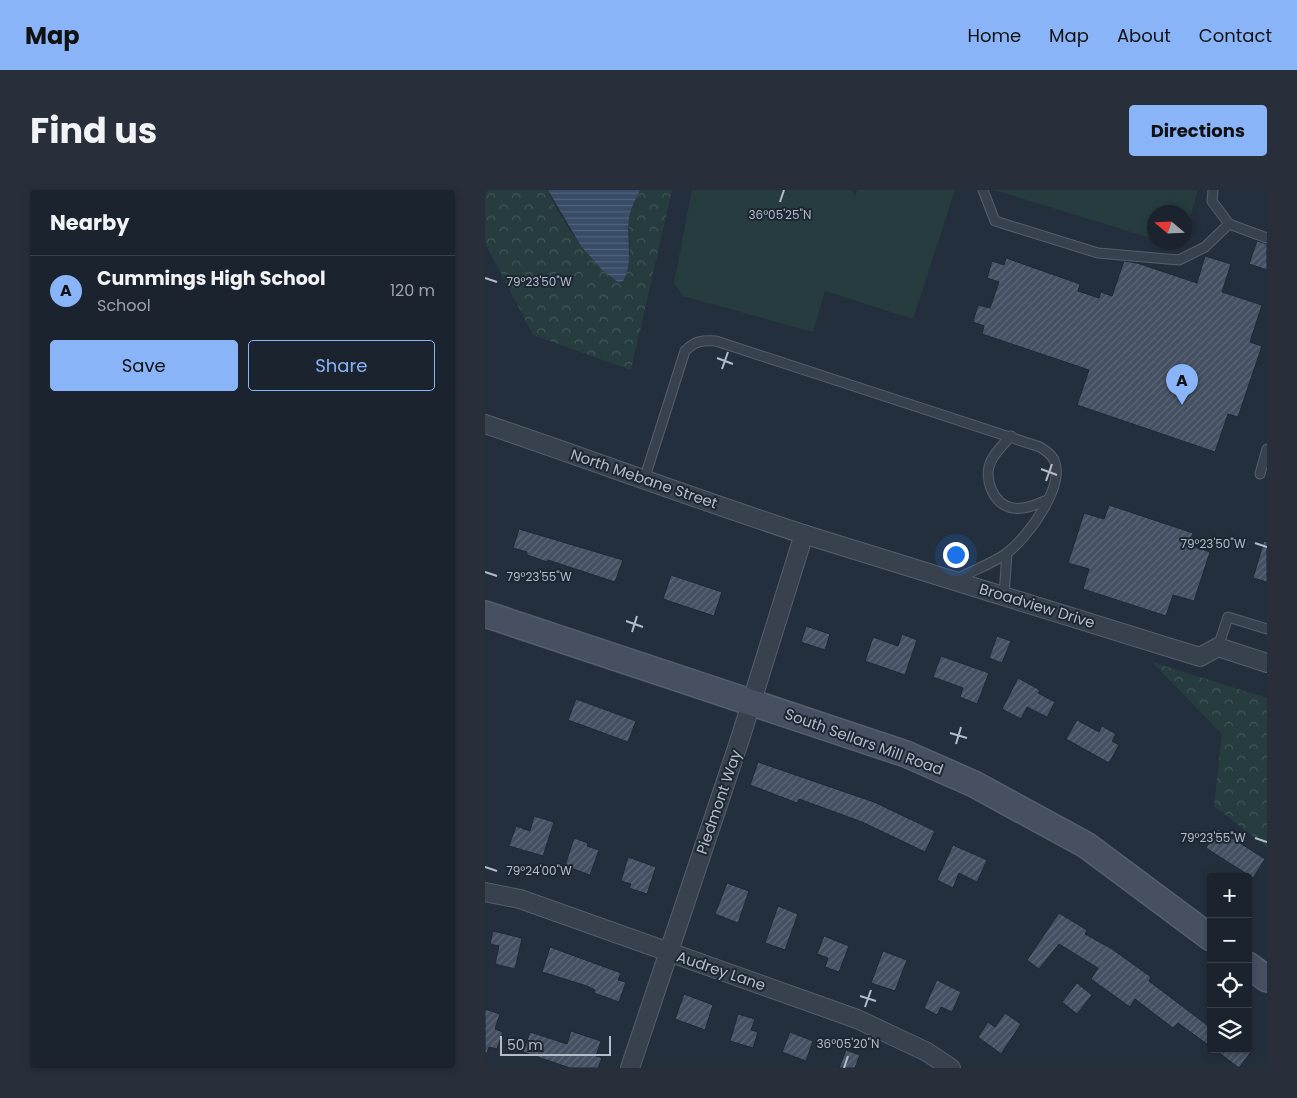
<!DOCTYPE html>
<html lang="en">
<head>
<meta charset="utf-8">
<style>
	:root { --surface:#1b232e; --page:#282f3a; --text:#f1f3f6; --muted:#a0a4aa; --line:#39404a; --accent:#8ab4f8 }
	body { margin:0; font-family:Poppins,sans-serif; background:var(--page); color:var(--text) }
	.controls { position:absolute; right:15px; bottom:15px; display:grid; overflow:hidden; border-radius:5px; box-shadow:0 2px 8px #0003 }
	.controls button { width:45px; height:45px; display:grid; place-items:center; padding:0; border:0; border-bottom:1px solid var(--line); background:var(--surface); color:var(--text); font:25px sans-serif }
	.compass { position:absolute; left:662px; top:15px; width:45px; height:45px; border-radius:50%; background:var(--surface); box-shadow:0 2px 8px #0003; rotate:289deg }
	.scale { position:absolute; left:15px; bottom:12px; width:111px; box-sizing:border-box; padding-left:5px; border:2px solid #b4bcc9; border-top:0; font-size:14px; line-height:18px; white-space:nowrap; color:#b4bcc9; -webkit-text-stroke:4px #1d2633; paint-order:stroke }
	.you { position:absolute; left:470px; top:364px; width:18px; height:18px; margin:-12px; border:4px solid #fff; border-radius:50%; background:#1a73e8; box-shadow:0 0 0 8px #1a73e833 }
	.badge { display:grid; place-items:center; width:32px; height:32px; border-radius:50%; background:var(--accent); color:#111; font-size:16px; font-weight:700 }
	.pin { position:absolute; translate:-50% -41px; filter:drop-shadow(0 1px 2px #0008) }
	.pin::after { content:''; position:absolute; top:26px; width:18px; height:15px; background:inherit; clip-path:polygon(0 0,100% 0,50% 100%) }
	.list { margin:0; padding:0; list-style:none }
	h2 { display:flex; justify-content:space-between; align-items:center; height:65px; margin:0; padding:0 20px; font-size:21px }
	h2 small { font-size:16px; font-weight:400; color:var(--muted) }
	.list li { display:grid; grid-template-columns:32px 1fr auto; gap:15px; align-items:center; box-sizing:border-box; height:70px; padding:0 20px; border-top:1px solid var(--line) }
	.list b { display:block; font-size:19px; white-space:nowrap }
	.list p { margin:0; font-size:16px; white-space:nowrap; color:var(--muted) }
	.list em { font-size:16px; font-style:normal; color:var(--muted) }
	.actions { display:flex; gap:10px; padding:15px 20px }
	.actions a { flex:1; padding:11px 0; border:1px solid var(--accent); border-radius:5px; text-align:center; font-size:18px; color:var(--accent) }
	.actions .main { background:var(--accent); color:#111 }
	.icon { flex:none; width:28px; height:28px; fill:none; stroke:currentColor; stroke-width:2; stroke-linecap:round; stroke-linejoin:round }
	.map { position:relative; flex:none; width:782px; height:878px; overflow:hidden; border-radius:5px }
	header { display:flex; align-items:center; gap:30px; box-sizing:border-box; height:70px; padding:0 25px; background:var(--accent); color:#111 }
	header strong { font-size:24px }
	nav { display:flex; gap:28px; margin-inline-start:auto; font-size:18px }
	.intro { display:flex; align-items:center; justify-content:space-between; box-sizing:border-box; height:120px; padding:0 30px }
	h1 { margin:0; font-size:35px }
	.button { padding:12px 22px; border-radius:5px; background:var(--accent); color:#111; font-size:18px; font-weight:700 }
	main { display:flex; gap:30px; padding:0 30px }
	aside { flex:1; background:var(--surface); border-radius:5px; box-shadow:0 2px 8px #0003 }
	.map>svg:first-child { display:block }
</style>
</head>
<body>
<header>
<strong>Map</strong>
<nav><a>Home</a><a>Map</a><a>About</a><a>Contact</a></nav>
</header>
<div class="intro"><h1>Find us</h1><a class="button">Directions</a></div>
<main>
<aside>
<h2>Nearby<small></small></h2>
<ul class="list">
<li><span class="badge">A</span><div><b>Cummings High School</b><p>School</p></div><em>120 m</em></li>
</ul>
<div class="actions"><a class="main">Save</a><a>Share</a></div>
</aside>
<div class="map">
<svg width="782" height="878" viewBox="0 0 782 878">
	<defs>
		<pattern id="forest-crowns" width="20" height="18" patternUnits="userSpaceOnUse" patternTransform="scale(1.25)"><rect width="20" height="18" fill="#263c3f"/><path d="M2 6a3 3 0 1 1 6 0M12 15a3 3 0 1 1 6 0" fill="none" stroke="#435659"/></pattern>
		<pattern id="water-rules" width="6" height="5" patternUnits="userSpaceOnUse" patternTransform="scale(1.25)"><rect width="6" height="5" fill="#394c67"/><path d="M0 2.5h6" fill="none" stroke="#53647b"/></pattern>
		<pattern id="building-hatch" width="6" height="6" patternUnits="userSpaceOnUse" patternTransform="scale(1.25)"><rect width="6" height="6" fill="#455162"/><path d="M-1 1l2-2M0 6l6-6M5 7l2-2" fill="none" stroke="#5d6877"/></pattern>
	</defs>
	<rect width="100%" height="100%" fill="#242f3e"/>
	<g fill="#263c3f">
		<polygon points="207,0 367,0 370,7 372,0 470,0 428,129 340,101 328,142 198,106 189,93"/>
		<polygon points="509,0 713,0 700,45 699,22 669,22 669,49"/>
	</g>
	<g fill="url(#forest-crowns)">
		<path d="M0,0H63C72,27 109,77 133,92L145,64L144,27L155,0H187L146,180L48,145L0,53Z"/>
		<polygon points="667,472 782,508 782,657 729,616 737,544"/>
	</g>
	<path fill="url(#water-rules)" d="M63,0H155C151,9 145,19 144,29C141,50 149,72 138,91L133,92L117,80L96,56Z"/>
	<g fill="url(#building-hatch)" stroke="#1f2835">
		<polygon points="772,51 782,54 782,80 764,74"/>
		<polygon points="720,66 746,74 737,102 777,115 765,152 777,156 753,227 743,224 730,262 592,215 604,180 497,144 499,136 488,132 493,115 505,118 514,92 502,88 507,71 519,75 521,68 595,94 593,101 614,108 616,102 627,106 639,71 652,73 712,93"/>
		<polygon points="624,315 708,343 704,355 725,362 709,411 688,405 681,426 598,399 604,379 583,373 599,323 619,329"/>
		<polygon points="34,339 138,370 130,392 63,370 62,372 42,365 42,362 28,358"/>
		<polygon points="779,351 782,352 782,392 768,388"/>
		<polygon points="186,385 237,402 229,426 178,409"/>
		<polygon points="321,436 345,444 340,460 316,452"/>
		<polygon points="417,444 432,450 420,485 380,471 388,447 413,456"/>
		<polygon points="512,446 526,451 517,473 504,468"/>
		<polygon points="456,466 504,483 492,514 475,507 478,498 448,487"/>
		<polygon points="533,488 555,500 553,503 570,512 562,527 542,517 536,529 517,519"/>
		<polygon points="91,509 151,531 143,552 83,530"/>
		<polygon points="592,530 614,542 617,536 631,544 627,551 634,555 624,573 581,549"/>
		<polygon points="273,572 389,612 450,641 440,662 377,632 314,609 312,613 265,595"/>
		<polygon points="49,626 69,632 58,666 24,656 31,636 45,641"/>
		<polygon points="733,639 780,669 768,688 721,658"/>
		<polygon points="89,648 103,653 102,656 114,660 105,685 80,676"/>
		<polygon points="468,655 502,670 492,692 474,683 468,698 452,690"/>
		<polygon points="143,667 171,677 162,704 144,698 146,694 136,691"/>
		<polygon points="242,693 264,701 253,733 230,724"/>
		<polygon points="293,716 313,724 300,760 280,753"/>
		<polygon points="574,723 602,740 600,744 627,759 666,787 664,791 726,838 726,857 693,833 688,838 650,809 645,817 606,789 613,778 574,754 554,779 542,770"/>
		<polygon points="8,741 37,748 30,779 10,774 14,756 5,754"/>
		<polygon points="339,746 364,756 354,782 340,777 343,768 332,764"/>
		<polygon points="65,757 136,783 133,790 141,792 134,812 109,803 110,800 102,796 57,782"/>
		<polygon points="398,761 422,770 410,801 386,793"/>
		<polygon points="452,790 476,802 467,822 456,817 452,825 439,818"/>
		<polygon points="592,793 607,805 592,824 577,812"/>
		<polygon points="199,804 228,815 220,840 190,829"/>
		<polygon points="0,819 15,824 10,839 18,842 12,859 4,857 2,863 0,863"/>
		<polygon points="520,823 536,834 516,864 493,847 503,832 510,837"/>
		<polygon points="253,824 270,829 266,840 273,842 268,858 245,851"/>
		<polygon points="86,841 116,851 111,866 117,868 113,878 85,878 38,862 45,842 82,854"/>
		<polygon points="305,842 328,851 321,871 297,862"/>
		<polygon points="729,859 768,859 754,878"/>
		<polygon points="361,860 375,865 370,878 354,878"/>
	</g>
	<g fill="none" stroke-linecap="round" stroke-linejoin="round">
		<g stroke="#565f6c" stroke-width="11">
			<g id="service">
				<polyline points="498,0 510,31 613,63 694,70 720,57 744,34"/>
				<polyline points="728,0 727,11 744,34 782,48"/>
				<path d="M526,246C519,254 511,261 506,271C498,288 508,315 528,318C540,320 552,314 562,310"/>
				<polyline points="775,284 782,259"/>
				<path d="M159,290L200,161C210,151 217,150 231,151L555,257C560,260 566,264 569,270C581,296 542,348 522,363C507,374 486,381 470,390"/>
				<polyline points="519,405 522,363"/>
				<polyline points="733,457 743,427 782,439"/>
			</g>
		</g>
		<g stroke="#565f6c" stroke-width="20">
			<g id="minor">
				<path d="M0,234C106,270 211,309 318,344C450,386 583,425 715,467L733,457L782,473"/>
				<polyline points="0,702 35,709 372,829 442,862 466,878"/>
				<polyline points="145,878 255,549 319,344"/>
			</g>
		</g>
		<g stroke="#565f6c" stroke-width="28">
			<g id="secondary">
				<polyline points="0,424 421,564 489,594 601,655 726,748"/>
				<polyline points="763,775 782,789"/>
			</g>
		</g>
		<use href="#service" stroke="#38414e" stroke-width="9"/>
		<use href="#minor" stroke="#38414e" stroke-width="18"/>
		<use href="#secondary" stroke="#465061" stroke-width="25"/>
	</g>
	<path fill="none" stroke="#b4bcc9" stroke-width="2" d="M295,12L299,0M0,88L12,92M232,168L248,174M237,179L243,162M556,279L572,285M561,291L567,274M770,353L782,357M0,382L12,386M141,431L158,437M147,442L152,426M465,543L482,548M471,554L476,537M770,648L782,652M0,677L12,681M375,806L391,811M380,817L386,800M359,878L363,866"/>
	<g text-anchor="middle" stroke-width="4" stroke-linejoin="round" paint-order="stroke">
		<g font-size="15" fill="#b4bcc9" stroke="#1d2633">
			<text transform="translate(159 289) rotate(19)" y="5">North Mebane Street</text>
			<text transform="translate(552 416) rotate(17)" y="5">Broadview Drive</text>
			<text transform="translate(379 552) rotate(20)" y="5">South Sellars Mill Road</text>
			<text transform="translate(234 612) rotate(-71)" y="5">Piedmont Way</text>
			<text transform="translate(236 781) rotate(19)" y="5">Audrey Lane</text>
		</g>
	</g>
	<g font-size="12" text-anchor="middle" fill="#b4bcc9" stroke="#1d2633" stroke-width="4" stroke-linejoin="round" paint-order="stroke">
		<text x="295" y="29">36°05'25"N</text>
		<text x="54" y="96">79°23'50"W</text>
		<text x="728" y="358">79°23'50"W</text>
		<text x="54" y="391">79°23'55"W</text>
		<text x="728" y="652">79°23'55"W</text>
		<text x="54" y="685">79°24'00"W</text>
		<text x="363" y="858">36°05'20"N</text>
	</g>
</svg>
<div class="controls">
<button>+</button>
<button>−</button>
<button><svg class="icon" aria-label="locate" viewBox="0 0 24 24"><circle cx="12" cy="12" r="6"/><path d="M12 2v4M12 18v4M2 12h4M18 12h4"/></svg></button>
<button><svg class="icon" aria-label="layers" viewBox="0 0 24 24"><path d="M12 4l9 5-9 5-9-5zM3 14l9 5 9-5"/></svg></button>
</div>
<svg class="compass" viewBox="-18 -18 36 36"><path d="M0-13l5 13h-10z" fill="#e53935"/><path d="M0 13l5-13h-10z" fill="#a0a4aa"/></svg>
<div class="scale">50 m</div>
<div class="you"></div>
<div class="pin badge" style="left:697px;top:215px">A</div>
</div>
</main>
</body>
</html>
